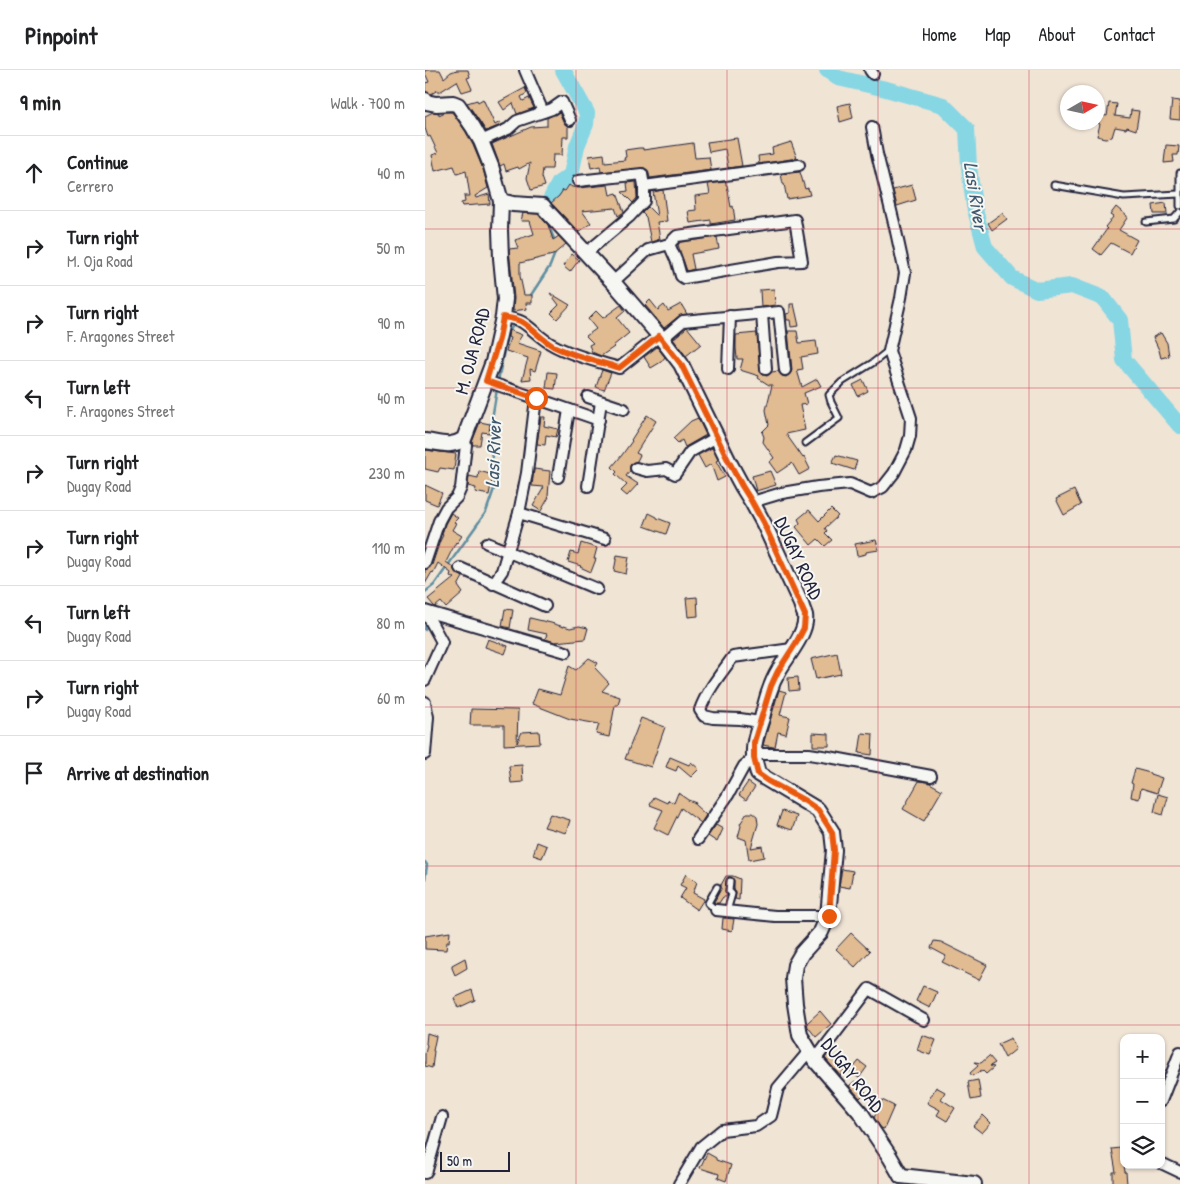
<!DOCTYPE html>
<html lang="en">
<head>
<meta charset="utf-8">
<style>
	:root { --surface:#fff; --page:#f2f2f2; --text:#202124; --muted:#757577; --line:#e0e0e0 }
	body { margin:0; font-family:"Patrick Hand",sans-serif; background:var(--page); color:var(--text) }
	.controls { position:absolute; right:15px; bottom:15px; display:grid; overflow:hidden; border-radius:10px; box-shadow:0 1px 4px #0004 }
	.controls button { width:45px; height:45px; display:grid; place-items:center; padding:0; border:0; border-bottom:1px solid var(--line); background:var(--surface); color:var(--text); font:25px sans-serif }
	.compass { position:absolute; left:635px; top:15px; width:45px; height:45px; border-radius:50%; background:var(--surface); box-shadow:0 1px 4px #0004; rotate:81deg }
	.scale { position:absolute; left:15px; bottom:12px; width:70px; box-sizing:border-box; padding-left:5px; border:2px solid #22223b; border-top:0; font-size:14px; line-height:18px; white-space:nowrap; color:#22223b; -webkit-text-stroke:4px #f6f6f2; paint-order:stroke }
	.stop { position:absolute; width:15px; height:15px; margin:-11px; border:4px solid #ea580c; border-radius:50%; background:#fff }
	.stop.end { background:#ea580c; border-color:#fff; box-shadow:0 1px 5px #0008 }
	.list { margin:0; padding:0; list-style:none }
	h2 { display:flex; justify-content:space-between; align-items:center; height:65px; margin:0; padding:0 20px; font-size:21px }
	h2 small { font-size:16px; font-weight:400; color:var(--muted) }
	.list li { display:grid; grid-template-columns:32px 1fr auto; gap:15px; align-items:center; box-sizing:border-box; height:75px; padding:0 20px; border-top:1px solid var(--line) }
	.list b { display:block; font-size:19px; white-space:nowrap }
	.list p { margin:0; font-size:16px; white-space:nowrap; color:var(--muted) }
	.list em { font-size:16px; font-style:normal; color:var(--muted) }
	.icon { flex:none; width:28px; height:28px; fill:none; stroke:currentColor; stroke-width:2; stroke-linecap:round; stroke-linejoin:round }
	.map { position:relative; flex:none; width:755px; height:1114px; overflow:hidden }
	header { display:flex; align-items:center; gap:30px; box-sizing:border-box; height:70px; padding:0 25px; background:var(--surface); border-bottom:1px solid var(--line) }
	header strong { font-size:24px }
	nav { display:flex; gap:28px; margin-inline-start:auto; font-size:18px }
	main { display:flex }
	aside { flex:1; background:var(--surface) }
	.map>svg:first-child { display:block }
</style>
</head>
<body>
<header>
<strong>Pinpoint</strong>
<nav><a>Home</a><a>Map</a><a>About</a><a>Contact</a></nav>
</header>
<main>
<aside>
<h2>9 min<small>Walk · 700 m</small></h2>
<ul class="list">
<li><svg class="icon" aria-label="ahead" viewBox="0 0 24 24"><path d="M12 20V5M6 11l6-6 6 6"/></svg><div><b>Continue</b><p>Cerrero</p></div><em>40 m</em></li>
<li><svg class="icon" aria-label="right" viewBox="0 0 24 24"><path d="M7 20v-9h11M14 6l5 5-5 5"/></svg><div><b>Turn right</b><p>M. Oja Road</p></div><em>50 m</em></li>
<li><svg class="icon" aria-label="right" viewBox="0 0 24 24"><path d="M7 20v-9h11M14 6l5 5-5 5"/></svg><div><b>Turn right</b><p>F. Aragones Street</p></div><em>90 m</em></li>
<li><svg class="icon" aria-label="left" viewBox="0 0 24 24"><path d="M17 20v-9H6M10 6l-5 5 5 5"/></svg><div><b>Turn left</b><p>F. Aragones Street</p></div><em>40 m</em></li>
<li><svg class="icon" aria-label="right" viewBox="0 0 24 24"><path d="M7 20v-9h11M14 6l5 5-5 5"/></svg><div><b>Turn right</b><p>Dugay Road</p></div><em>230 m</em></li>
<li><svg class="icon" aria-label="right" viewBox="0 0 24 24"><path d="M7 20v-9h11M14 6l5 5-5 5"/></svg><div><b>Turn right</b><p>Dugay Road</p></div><em>110 m</em></li>
<li><svg class="icon" aria-label="left" viewBox="0 0 24 24"><path d="M17 20v-9H6M10 6l-5 5 5 5"/></svg><div><b>Turn left</b><p>Dugay Road</p></div><em>80 m</em></li>
<li><svg class="icon" aria-label="right" viewBox="0 0 24 24"><path d="M7 20v-9h11M14 6l5 5-5 5"/></svg><div><b>Turn right</b><p>Dugay Road</p></div><em>60 m</em></li>
<li><svg class="icon" aria-label="arrive" viewBox="0 0 24 24"><path d="M6 21V4h12l-3 4 3 4H6"/></svg><div><b>Arrive at destination</b></div></li>
</ul>
</aside>
<div class="map">
<svg width="755" height="1114" viewBox="0 0 755 1114">
	<rect width="100%" height="100%" fill="#f0e4d5"/>
	<filter id="ink" filterUnits="userSpaceOnUse"><feTurbulence type="fractalNoise" baseFrequency=".02" numOctaves="2"/><feDisplacementMap in="SourceGraphic" scale="10" xChannelSelector="R" yChannelSelector="G"/><feConvolveMatrix kernelMatrix="1 2 1 2 8 2 1 2 1" color-interpolation-filters="sRGB"/></filter>
	<g filter="url(#ink)">
		<g fill="none" stroke-linecap="round" stroke-linejoin="round">
			<g stroke="#5f8ea0" stroke-width="2.5">
				<polyline points="121,149 129,169 129,172"/>
				<polyline points="104,228 125,196 130,183"/>
				<polyline points="73,311 82,266 88,255"/>
				<polyline points="0,522 9,515 61,442 70,416 66,380 66,355 72,319"/>
				<polyline points="0,551 1,554 0,560"/>
				<polyline points="0,792 2,795 0,809"/>
			</g>
			<g stroke="#87d6e4" stroke-width="16">
				<polyline points="402,0 413,8 461,19 518,35 542,59 544,97 549,136 560,177 587,208 612,220 647,216 678,228 695,250 699,290 755,356"/>
				<polyline points="124,132 134,113 146,105 152,76 161,54 162,43 138,0"/>
			</g>
		</g>
		<g fill="#e1bb92" stroke="#22223b">
			<polygon points="0,0 15,0 19,8 26,2 32,0 43,0 45,7 42,8 47,19 37,22 32,11 13,23 13,20 6,24 1,22 0,19 0,13 4,12 0,3"/>
			<polygon points="100,18 102,23 96,27 98,31 104,28 109,38 92,44 88,33 79,40 74,32"/>
			<polygon points="58,29 70,55 75,52 76,55 61,61 42,33 52,30 53,32"/>
			<polygon points="747,30 755,31 755,50 745,49"/>
			<polygon points="425,33 428,48 415,52 412,36"/>
			<polygon points="684,33 692,34 690,46 705,48 706,40 714,41 711,60 702,57 701,59 690,57 687,67 680,68 672,66 675,54 673,53 676,45 682,46"/>
			<polygon points="8,42 14,43 14,45 20,42 27,42 41,62 48,75 58,99 63,118 50,126 51,128 64,124 65,134 37,136 36,133 40,132 39,126 45,126 41,101 32,104 29,96 10,101 7,85 13,83 5,66 3,67 0,58 0,46"/>
			<polygon points="134,42 139,53 143,56 143,67 138,67 137,85 128,85 127,99 118,99 117,107 120,116 106,120 102,108 105,93 94,99 93,97 81,101 79,94 75,96 67,74 106,57 122,56 122,48"/>
			<polygon points="312,68 317,96 303,98 300,79 284,82 282,72"/>
			<polygon points="366,72 372,88 334,94 333,86 348,84 347,78"/>
			<polygon points="268,73 270,88 284,87 286,100 225,108 223,100 219,98 176,102 175,96 166,98 164,86 179,84 180,92 200,90 199,88 201,87 200,80 214,78 218,78 218,80"/>
			<polygon points="741,75 754,76 753,85 748,85 749,92 739,93"/>
			<polygon points="375,102 380,119 383,118 385,125 362,129 359,114 358,114 356,104 355,104"/>
			<polygon points="211,112 212,128 208,133 197,122 203,121 202,113"/>
			<polygon points="301,112 301,115 302,115 306,137 308,136 310,150 286,154 286,150 265,153 263,141 271,140 270,126 285,124 283,114"/>
			<polygon points="144,115 147,117 154,118 183,115 185,125 192,123 199,142 193,146 190,138 157,141 166,153 154,162 126,133 134,126 138,120 140,121"/>
			<polygon points="487,115 491,130 472,136 468,120"/>
			<polygon points="238,120 242,151 232,152 235,169 226,172 221,147 217,143 223,137 232,146 228,122"/>
			<polygon points="741,133 742,144 729,144 728,135"/>
			<polygon points="691,137 702,146 702,148 694,160 712,170 705,183 686,173 676,185 668,179 682,159 680,157 688,147 685,145"/>
			<polygon points="98,143 113,144 123,155 128,170 134,166 141,174 128,185 95,193 95,206 99,225 107,225 107,233 101,233 102,239 88,241 89,228 84,179 93,178 90,170 109,164 105,151 96,151"/>
			<polygon points="577,143 582,149 567,160 563,153"/>
			<polygon points="292,167 294,179 266,184 269,199 262,201 253,175 255,172"/>
			<polygon points="147,184 154,190 145,202 138,196"/>
			<polygon points="349,219 350,235 336,237 335,220"/>
			<polygon points="125,223 145,235 132,249 126,243 134,235"/>
			<polygon points="225,230 233,240 239,235 243,241 256,234 262,244 254,246 239,258 220,235"/>
			<polygon points="365,234 369,234 374,256 366,257 365,250 362,250 361,244 365,243"/>
			<polygon points="196,235 200,241 192,248 204,263 188,276 189,277 176,286 167,282 164,275 168,273 161,266 171,259 163,249 171,241 178,248"/>
			<polygon points="262,257 276,274 261,286 248,269 261,258"/>
			<polygon points="84,260 97,265 92,273 116,281 110,301 105,299 106,309 97,310 103,288 81,281 85,268 83,267"/>
			<polygon points="363,261 372,261 374,273 391,271 393,284 376,287 378,299 372,300 377,317 392,309 396,316 379,323 382,334 375,335 380,360 361,364 378,388 379,387 385,399 374,405 367,393 352,403 344,392 349,388 338,372 339,367 337,362 344,355 341,340 347,315 344,315 333,308 334,306 315,300 318,289 312,289 311,278 311,265 332,263 335,302 338,305 342,306 345,304 347,302 353,301 357,306 361,307 366,303 367,300"/>
			<polygon points="736,263 742,273 744,286 736,288 734,280 728,267"/>
			<polygon points="232,277 240,287 236,292 226,298 219,287"/>
			<polygon points="177,300 186,303 179,320 171,317"/>
			<polygon points="123,302 132,303 130,319 121,318"/>
			<polygon points="438,310 443,321 433,326 428,315"/>
			<polygon points="222,345 231,351 211,383 215,385 212,391 207,393 205,396 205,401 201,406 213,414 202,426 196,421 202,415 190,404 192,402 187,397 197,385 207,371 206,370"/>
			<polygon points="116,347 120,347 119,356 133,359 131,367 121,365 120,375 112,374"/>
			<polygon points="273,348 281,365 260,377 257,370 253,373 248,368 266,351"/>
			<polygon points="55,352 65,354 64,363 57,362 55,375 48,375 47,372"/>
			<polygon points="287,378 293,390 291,391 300,407 292,411 286,394 280,398 273,385"/>
			<polygon points="0,380 31,384 29,400 15,398 13,402 0,399"/>
			<polygon points="411,385 432,391 429,400 407,393"/>
			<polygon points="109,399 125,401 123,426 124,427 116,441 108,436 119,417 107,416"/>
			<polygon points="54,401 68,405 64,425 50,422 51,418 43,416 44,406 53,408"/>
			<polygon points="345,401 351,415 331,421 327,406"/>
			<polygon points="0,415 17,423 12,435 0,430"/>
			<polygon points="649,420 656,435 639,445 631,429"/>
			<polygon points="406,439 413,446 400,458 402,461 400,463 407,470 400,476 393,469 386,475 371,457 375,453 373,449 384,440 394,451"/>
			<polygon points="26,443 33,448 29,452 31,453 27,460 37,466 32,473 31,472 21,492 28,497 30,502 38,507 33,516 38,523 21,538 16,532 10,537 9,536 3,529 29,508 25,506 26,503 13,493 8,503 7,502 0,514 0,500 4,498 7,495 15,471 18,465 17,464 20,454"/>
			<polygon points="224,443 232,447 232,448 245,453 241,464 219,456"/>
			<polygon points="451,470 454,480 441,482 441,484 432,486 430,474"/>
			<polygon points="156,473 172,478 169,489 171,489 166,502 155,497 156,496 143,492 146,482 153,484"/>
			<polygon points="192,485 204,487 201,504 189,501"/>
			<polygon points="272,527 273,546 263,547 261,528"/>
			<polygon points="80,539 88,540 85,558 77,556"/>
			<polygon points="105,548 126,553 139,557 139,556 145,558 154,556 163,558 160,569 130,572 120,569 122,564 103,560"/>
			<polygon points="63,569 83,576 80,584 60,577"/>
			<polygon points="412,583 416,604 391,609 386,589"/>
			<polygon points="164,588 173,593 170,598 184,613 177,621 195,627 193,635 190,635 184,667 171,664 174,654 145,649 107,634 113,619 135,625 144,596 151,600"/>
			<polygon points="373,607 374,620 364,621 363,608"/>
			<polygon points="354,620 361,622 355,645 365,647 361,664 353,662 350,677 348,677 338,675"/>
			<polygon points="46,639 93,640 92,673 97,662 114,661 115,673 79,675 79,655 45,655"/>
			<polygon points="216,648 240,657 226,697 200,689"/>
			<polygon points="388,663 404,664 404,676 388,676"/>
			<polygon points="437,663 448,664 447,685 434,683"/>
			<polygon points="245,687 264,695 266,692 274,699 266,707 253,696 251,701 241,697"/>
			<polygon points="97,695 98,712 86,713 84,696"/>
			<polygon points="710,699 725,703 725,704 737,708 732,723 716,718 714,729 706,727 708,714 706,713"/>
			<polygon points="494,711 503,712 517,720 499,751 478,739"/>
			<polygon points="323,712 330,717 321,730 314,725"/>
			<polygon points="253,723 263,730 271,733 270,735 281,745 276,753 256,738 243,765 229,758 238,740 225,735 229,727 242,733 243,730 249,733"/>
			<polygon points="733,724 743,727 738,745 729,742"/>
			<polygon points="357,741 372,746 367,760 352,755"/>
			<polygon points="322,743 328,743 332,746 333,754 326,778 337,776 339,787 324,790 321,770 313,767 316,756 315,754"/>
			<polygon points="125,744 145,750 141,763 119,757"/>
			<polygon points="291,755 298,759 292,772 283,766"/>
			<polygon points="112,772 122,776 117,788 108,785"/>
			<polygon points="417,799 428,801 425,818 414,816"/>
			<polygon points="261,804 272,812 268,823 279,829 272,840 255,828 261,818 255,815"/>
			<polygon points="301,806 308,806 315,809 314,830 310,829 311,823 309,819 309,810 305,807 302,808 301,811 300,821 302,825 301,827 298,827 294,833 290,833 289,832 296,819 296,815"/>
			<polygon points="298,848 309,849 307,861 297,859"/>
			<polygon points="25,862 24,872 22,872 21,880 0,879 0,866"/>
			<polygon points="426,863 445,881 430,897 411,879"/>
			<polygon points="509,871 516,872 562,895 554,910 517,892 521,886 506,878"/>
			<polygon points="40,888 42,898 30,905 27,898 27,895"/>
			<polygon points="498,916 512,922 505,938 491,931"/>
			<polygon points="47,920 50,930 33,938 29,928"/>
			<polygon points="395,941 406,954 391,967 383,957 382,953"/>
			<polygon points="2,963 11,966 8,981 9,981 7,998 0,996 0,984 2,975 1,974"/>
			<polygon points="497,965 511,970 505,985 492,980"/>
			<polygon points="586,968 591,979 580,988 573,974"/>
			<polygon points="405,982 411,991 421,998 415,1006 400,988"/>
			<polygon points="564,986 570,993 565,996 569,997 561,1004 557,1000 547,1006 545,1003 553,996 550,992 556,993"/>
			<polygon points="434,991 442,997 434,1008 425,1002"/>
			<polygon points="553,1010 556,1028 546,1030 543,1012"/>
			<polygon points="430,1011 441,1022 435,1028 424,1016"/>
			<polygon points="511,1017 520,1022 516,1029 530,1038 522,1051 512,1045 515,1040 502,1033"/>
			<polygon points="457,1030 469,1036 459,1059 456,1058 449,1048"/>
			<polygon points="558,1045 566,1053 557,1063 548,1056"/>
			<polygon points="696,1078 699,1095 700,1102 701,1102 702,1114 688,1114 688,1102 691,1102 687,1079"/>
			<polygon points="282,1083 291,1088 291,1090 306,1095 301,1111 293,1108 294,1104 275,1098"/>
		</g>
		<g fill="none" stroke-linecap="round" stroke-linejoin="round">
			<g stroke="#22223b" stroke-width="9">
				<g id="lane">
					<polyline points="755,103 755,136"/>
					<polyline points="629,115 699,127 754,124"/>
					<polyline points="721,152 749,149 755,142"/>
					<polyline points="380,373 414,348 406,332 404,325 417,312 449,292 463,281"/>
					<polyline points="291,840 283,833 292,817"/>
					<polyline points="302,841 307,824 304,821 305,811"/>
				</g>
			</g>
			<g stroke="#22223b" stroke-width="14">
				<g id="street">
					<polyline points="100,0 118,42"/>
					<polyline points="445,0 448,4"/>
					<polyline points="56,71 83,59 92,51 127,39 137,32 145,50"/>
					<polyline points="153,111 217,104 219,116 219,131 204,147 161,183"/>
					<polyline points="219,116 374,95"/>
					<polyline points="188,212 223,180 244,174 252,166 370,150 377,191 353,192 259,208 256,206 252,192 244,174"/>
					<polyline points="337,244 341,299"/>
					<path d="M78,247C84,248 91,249 97,252C108,259 116,269 128,275C148,286 172,291 194,298L234,266"/>
					<polyline points="237,269 258,251 354,242 360,300"/>
					<polyline points="303,299 305,246"/>
					<polyline points="61,311 174,350"/>
					<polyline points="163,327 199,339"/>
					<polyline points="211,398 222,401 241,399 250,404 265,382 292,367"/>
					<polyline points="133,407 144,340"/>
					<polyline points="163,416 176,332"/>
					<polyline points="327,432 357,423 393,417 425,414 446,423 458,417 469,403 481,380 485,366 486,348 464,281 476,228 480,203 470,157 452,84 447,57"/>
					<polyline points="94,443 180,469"/>
					<polyline points="62,473 172,519"/>
					<polyline points="0,493 14,451 21,438 32,427 36,418 41,375 39,369"/>
					<polyline points="35,498 120,536"/>
					<polyline points="68,514 77,501 94,443 102,403 111,328"/>
					<polyline points="0,541 141,582"/>
					<polyline points="0,541 17,572 0,610"/>
					<polyline points="0,632 3,647 0,684"/>
					<path d="M335,652L315,649L288,648L279,646L275,640C281,622 297,602 308,587L367,579"/>
					<polyline points="329,684 384,684 404,687 506,706"/>
					<polyline points="273,769 303,725 319,696 329,688"/>
					<polyline points="291,840 350,846 403,846"/>
					<polyline points="390,990 444,919 499,950"/>
					<polyline points="736,1031 755,982"/>
					<polyline points="736,1093 755,1102"/>
					<polyline points="0,1103 2,1100 17,1047"/>
					<polyline points="254,1114 276,1077 297,1060 331,1056 346,1046 353,1018 385,980"/>
				</g>
			</g>
			<g stroke="#22223b" stroke-width="18">
				<g id="secondary">
					<path d="M0,30L1,32L11,34L28,33L33,35L48,57L56,71L66,96L76,131L75,160L76,188L80,229L78,247L68,292L39,369C26,378 15,373 0,371"/>
					<path d="M76,131L88,134L118,136L120,139L188,212L237,269L256,294L304,392L317,416L327,432L339,454L376,534C377,538 379,542 380,545C383,562 362,586 354,600C345,615 341,631 337,648C333,660 328,672 329,685C329,692 332,698 333,704L393,740L407,762L409,780L403,846L396,862L377,883L370,895L368,908L370,934L375,965L390,990L435,1042L465,1087L476,1106"/>
					<polyline points="476,1106 549,1114"/>
				</g>
			</g>
			<use href="#lane" stroke="#f6f6f2" stroke-width="5"/>
			<use href="#street" stroke="#f6f6f2" stroke-width="10"/>
			<use href="#secondary" stroke="#f6f6f2" stroke-width="14"/>
		</g>
	</g>
	<g fill="none" stroke-linecap="round" stroke-linejoin="round" filter="url(#ink)">
		<path stroke="#ea580c" stroke-width="6" d="M111,328L61,311L74,269L78,247C84,248 92,249 97,252C108,259 116,269 128,276C148,286 172,291 194,298L234,266L256,294L304,392L317,416L327,432L339,454L380,545L379,558L371,573L353,601L346,616L329,672V688L333,704L343,711L380,731L393,740L407,762L409,780L404,846"/>
	</g>
	<path fill="none" stroke="#d1495b" stroke-width="1" stroke-opacity="0.55" d="M151,0V1114M302,0V1114M453,0V1114M604,0V1114M0,159H755M0,318H755M0,477H755M0,637H755M0,796H755M0,955H755"/>
	<g text-anchor="middle" stroke-width="4" stroke-linejoin="round" paint-order="stroke">
		<g font-size="19" fill="#22223b" stroke="#f6f6f2">
			<text transform="translate(47 281) rotate(-75)" y="7">M. OJA ROAD</text>
			<text transform="translate(374 488) rotate(65)" y="7">DUGAY ROAD</text>
			<text transform="translate(428 1005) rotate(52)" y="7">DUGAY ROAD</text>
		</g>
		<g font-size="20" font-style="italic" fill="#40586e" stroke="#f6f6f2">
			<text transform="translate(551 126) rotate(81)" y="7">Lasi River</text>
			<text transform="translate(68 383) rotate(-88)" y="7">Lasi River</text>
		</g>
	</g>
</svg>
<div class="controls">
<button>+</button>
<button>−</button>
<button><svg class="icon" aria-label="layers" viewBox="0 0 24 24"><path d="M12 4l9 5-9 5-9-5zM3 14l9 5 9-5"/></svg></button>
</div>
<svg class="compass" viewBox="-18 -18 36 36"><path d="M0-13l5 13h-10z" fill="#e53935"/><path d="M0 13l5-13h-10z" fill="#757577"/></svg>
<div class="scale">50 m</div>
<div class="stop" style="left:111px;top:328px"></div>
<div class="stop end" style="left:404px;top:846px"></div>
</div>
</main>
</body>
</html>
